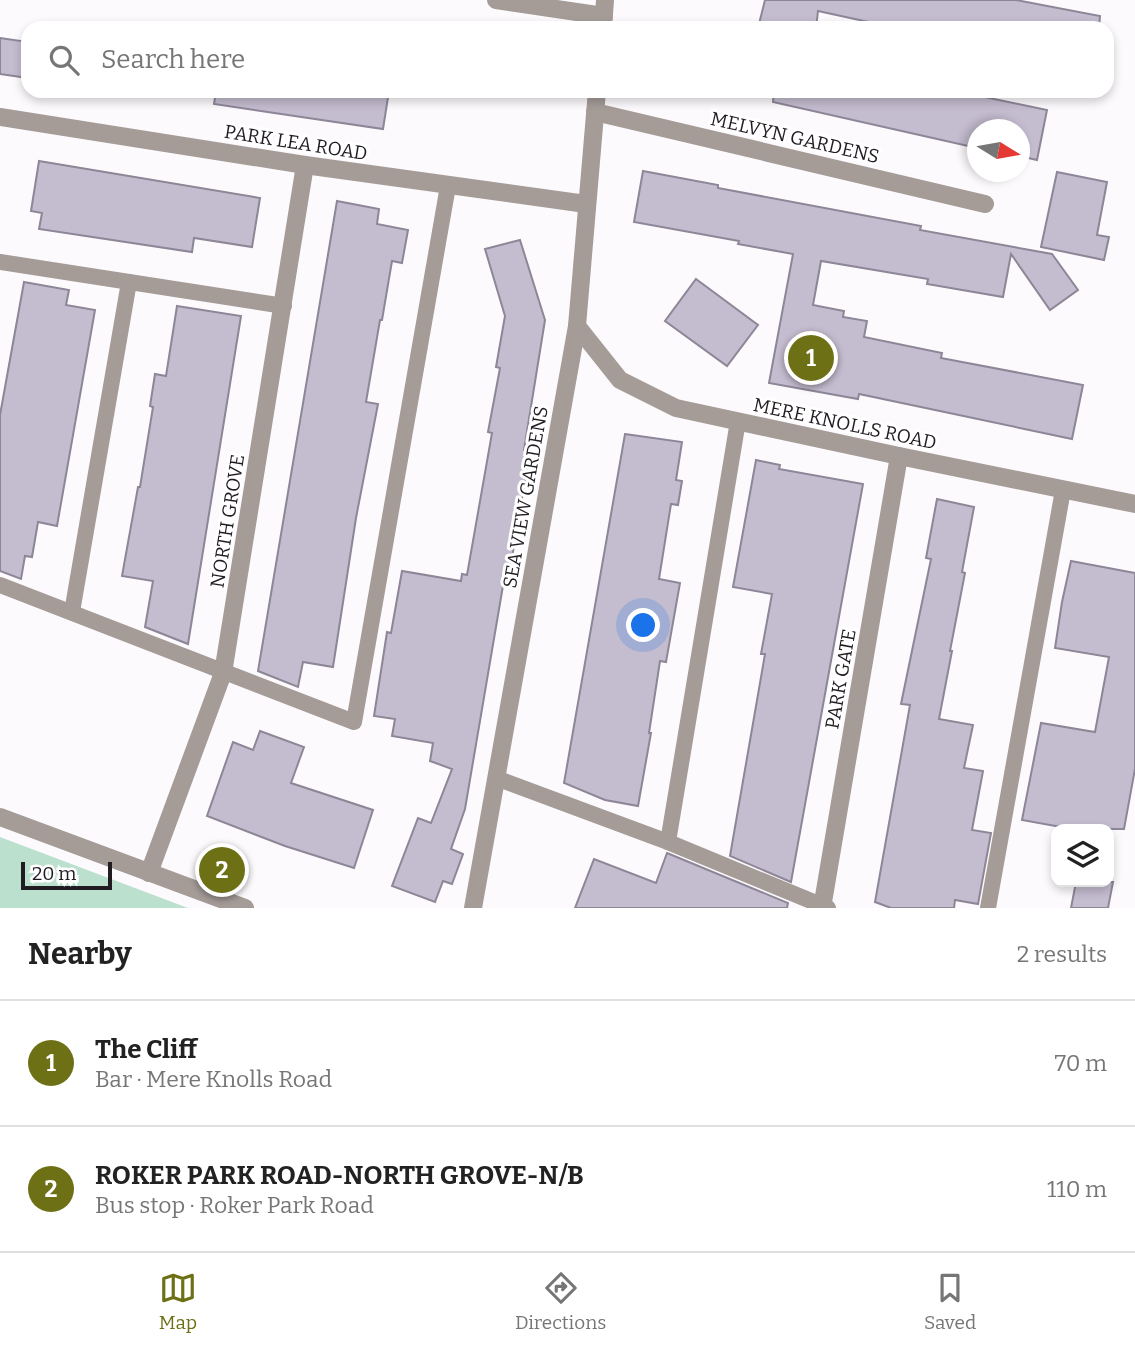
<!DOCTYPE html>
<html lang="en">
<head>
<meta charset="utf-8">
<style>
	:root { --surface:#fff; --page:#f6f6f6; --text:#222; --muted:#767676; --line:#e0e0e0; --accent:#6d7015 }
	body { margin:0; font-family:Bitter,serif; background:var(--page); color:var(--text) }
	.controls { position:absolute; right:21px; bottom:21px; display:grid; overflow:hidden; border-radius:14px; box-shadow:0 4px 10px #0003 }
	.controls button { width:63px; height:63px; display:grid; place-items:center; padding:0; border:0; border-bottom:2px solid var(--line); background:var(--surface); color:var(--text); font:35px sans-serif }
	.compass { position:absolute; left:967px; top:119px; width:63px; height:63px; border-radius:50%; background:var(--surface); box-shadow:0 4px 10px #0003; rotate:101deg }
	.scale { position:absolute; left:21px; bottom:18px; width:91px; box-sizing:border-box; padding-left:7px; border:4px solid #211c22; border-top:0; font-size:19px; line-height:24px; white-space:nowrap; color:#211c22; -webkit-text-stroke:5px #fff; paint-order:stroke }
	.you { position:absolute; left:644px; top:626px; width:24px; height:24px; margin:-18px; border:5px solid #fff; border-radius:50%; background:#1a73e8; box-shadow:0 0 0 10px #1a73e833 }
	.badge { display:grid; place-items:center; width:46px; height:46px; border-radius:50%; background:var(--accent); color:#fff; font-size:23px; font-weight:700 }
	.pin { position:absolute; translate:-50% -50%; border:4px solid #fff; box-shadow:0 2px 7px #0006 }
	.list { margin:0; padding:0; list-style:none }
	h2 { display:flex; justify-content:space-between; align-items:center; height:91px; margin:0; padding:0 28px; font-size:30px }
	h2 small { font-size:23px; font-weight:400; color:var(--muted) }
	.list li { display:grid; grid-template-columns:46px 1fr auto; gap:21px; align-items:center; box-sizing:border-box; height:126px; padding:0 28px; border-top:2px solid var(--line) }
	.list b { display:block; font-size:26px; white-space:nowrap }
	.list p { margin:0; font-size:23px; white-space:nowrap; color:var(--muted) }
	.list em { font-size:23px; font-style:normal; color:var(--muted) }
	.icon { flex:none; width:38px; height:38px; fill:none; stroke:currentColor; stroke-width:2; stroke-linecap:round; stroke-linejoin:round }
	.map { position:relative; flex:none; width:1135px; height:908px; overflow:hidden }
	.search { position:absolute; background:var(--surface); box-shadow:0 4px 10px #0003; left:21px; right:21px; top:21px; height:77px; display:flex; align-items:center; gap:18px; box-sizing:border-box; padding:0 24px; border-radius:21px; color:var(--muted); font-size:26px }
	.sheet { height:343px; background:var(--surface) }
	nav { display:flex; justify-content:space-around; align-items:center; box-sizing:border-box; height:98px; border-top:2px solid var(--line); background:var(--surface); font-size:19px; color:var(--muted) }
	nav a { display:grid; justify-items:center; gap:4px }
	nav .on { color:var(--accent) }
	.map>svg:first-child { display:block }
</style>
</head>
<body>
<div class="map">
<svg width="1135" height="908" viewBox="0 0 1135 908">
	<rect width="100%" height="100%" fill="#fdfafe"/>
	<polygon fill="#bce0ce" points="0,837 188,908 0,908"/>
	<g fill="#c4bccf" stroke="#8d8697" stroke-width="2">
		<polygon points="765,0 1016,0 1100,16 1099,28 896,28 818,11 816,28 758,28"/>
		<polygon points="0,38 28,42 28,78 0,74"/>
		<polygon points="216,91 389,91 383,129 214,104"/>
		<polygon points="774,91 956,91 1047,110 1037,160 1019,156 1019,130 977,130 977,148 773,102"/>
		<polygon points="39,161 260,198 252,247 194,238 192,252 39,229 42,213 31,211"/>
		<polygon points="643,171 718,185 718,188 921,226 920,230 1052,254 1078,290 1050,310 1011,254 1003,297 927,284 928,279 821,261 813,305 844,311 843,317 867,321 864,337 942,353 941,358 1083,385 1072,439 859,394 858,399 769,383 793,254 738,244 739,241 634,222"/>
		<polygon points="1057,172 1107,182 1097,235 1109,237 1104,260 1041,247"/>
		<polygon points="337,201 379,209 377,224 408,230 402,263 392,261 382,320 380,320 366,402 378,404 356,518 333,667 303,662 298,687 258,671"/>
		<polygon points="520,240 545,320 524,450 530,451 509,575 505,574 465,809 451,849 463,854 452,884 443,881 435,902 392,886 418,818 431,823 452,769 430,761 433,743 392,736 395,719 374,716 387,632 391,633 402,571 461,581 462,574 467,575 492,433 488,432 500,368 496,367 505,316 485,249"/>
		<polygon points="696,279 758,325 727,366 665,321"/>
		<polygon points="24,282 69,290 66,305 95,310 57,526 38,522 32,557 25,556 21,579 0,571 0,415"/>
		<polygon points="177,306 241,316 188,644 145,627 153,581 122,576 138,487 140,487 153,407 150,406 155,374 166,376"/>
		<polygon points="625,434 682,442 676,480 682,481 678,505 671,504 659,579 680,583 666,662 660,661 649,733 651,733 638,806 605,800 564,783"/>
		<polygon points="756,460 780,465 779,469 863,484 791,882 730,856 765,654 761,654 772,594 733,587"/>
		<polygon points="937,499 974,507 962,572 965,573 950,651 952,651 939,719 973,725 964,768 983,771 972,830 991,833 978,904 955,900 954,908 891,908 875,902 910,705 901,704 931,559 926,558"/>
		<polygon points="1071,561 1135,573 1135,769 1124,829 1072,829 1022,820 1041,723 1095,732 1109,657 1055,648 1062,602"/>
		<polygon points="260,731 304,747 291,783 373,810 354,868 285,846 207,816 233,742 253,750"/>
		<polygon points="667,853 788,903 787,908 575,908 594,859 656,883"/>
		<polygon points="1076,882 1113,882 1108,908 1071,908"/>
	</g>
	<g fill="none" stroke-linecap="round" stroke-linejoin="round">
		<g stroke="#a59c98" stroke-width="16">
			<polyline points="0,262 284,306"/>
			<polyline points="0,585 354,722 448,186"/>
			<polyline points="72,612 129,282"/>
			<polyline points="496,778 668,842 828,908"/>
			<polyline points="668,842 738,421"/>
			<polyline points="988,908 1063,490"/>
		</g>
		<g stroke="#a59c98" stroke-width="18">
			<polyline points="496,0 604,16"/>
			<polyline points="603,28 605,0"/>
			<polyline points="595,112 985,204"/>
			<polyline points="0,117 305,165 586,204"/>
			<polyline points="577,326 620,380 676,408 899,456 1135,504"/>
			<polyline points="149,873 223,673 305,165"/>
			<polyline points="473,908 577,326 597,91"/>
			<polyline points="822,908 899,456"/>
		</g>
		<polyline stroke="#a59c98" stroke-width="18" points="0,817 245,908"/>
	</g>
	<g text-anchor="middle" stroke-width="6" stroke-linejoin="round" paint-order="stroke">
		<g font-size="19" fill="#211c22" stroke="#fff">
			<text transform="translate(795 137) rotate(13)" y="7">MELVYN GARDENS</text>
			<text transform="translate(296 142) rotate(9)" y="7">PARK LEA ROAD</text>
			<text transform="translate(845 423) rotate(12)" y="7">MERE KNOLLS ROAD</text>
			<text transform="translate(525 497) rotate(-80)" y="7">SEA VIEW GARDENS</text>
			<text transform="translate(227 521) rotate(-81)" y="7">NORTH GROVE</text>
			<text transform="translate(840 679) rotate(-80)" y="7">PARK GATE</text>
		</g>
	</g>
</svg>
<div class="controls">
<button><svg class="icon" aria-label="layers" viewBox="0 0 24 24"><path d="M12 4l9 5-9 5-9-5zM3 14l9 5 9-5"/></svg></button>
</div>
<svg class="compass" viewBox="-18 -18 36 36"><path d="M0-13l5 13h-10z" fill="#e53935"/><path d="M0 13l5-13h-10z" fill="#767676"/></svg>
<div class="scale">20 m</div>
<div class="you"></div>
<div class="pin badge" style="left:811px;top:358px">1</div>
<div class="pin badge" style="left:222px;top:870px">2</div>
<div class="search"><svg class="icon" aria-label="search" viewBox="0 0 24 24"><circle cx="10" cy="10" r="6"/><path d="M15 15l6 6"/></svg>Search here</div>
</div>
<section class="sheet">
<h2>Nearby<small>2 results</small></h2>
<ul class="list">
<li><span class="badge">1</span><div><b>The Cliff</b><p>Bar · Mere Knolls Road</p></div><em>70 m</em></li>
<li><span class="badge">2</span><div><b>ROKER PARK ROAD-NORTH GROVE-N/B</b><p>Bus stop · Roker Park Road</p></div><em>110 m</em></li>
</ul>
</section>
<nav>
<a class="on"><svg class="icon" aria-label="map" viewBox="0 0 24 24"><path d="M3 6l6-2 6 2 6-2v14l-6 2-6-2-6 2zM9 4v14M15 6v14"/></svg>Map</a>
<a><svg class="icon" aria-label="directions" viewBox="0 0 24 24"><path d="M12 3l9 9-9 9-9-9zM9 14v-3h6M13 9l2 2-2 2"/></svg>Directions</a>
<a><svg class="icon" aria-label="saved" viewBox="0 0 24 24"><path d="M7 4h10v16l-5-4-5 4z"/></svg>Saved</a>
</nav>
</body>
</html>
